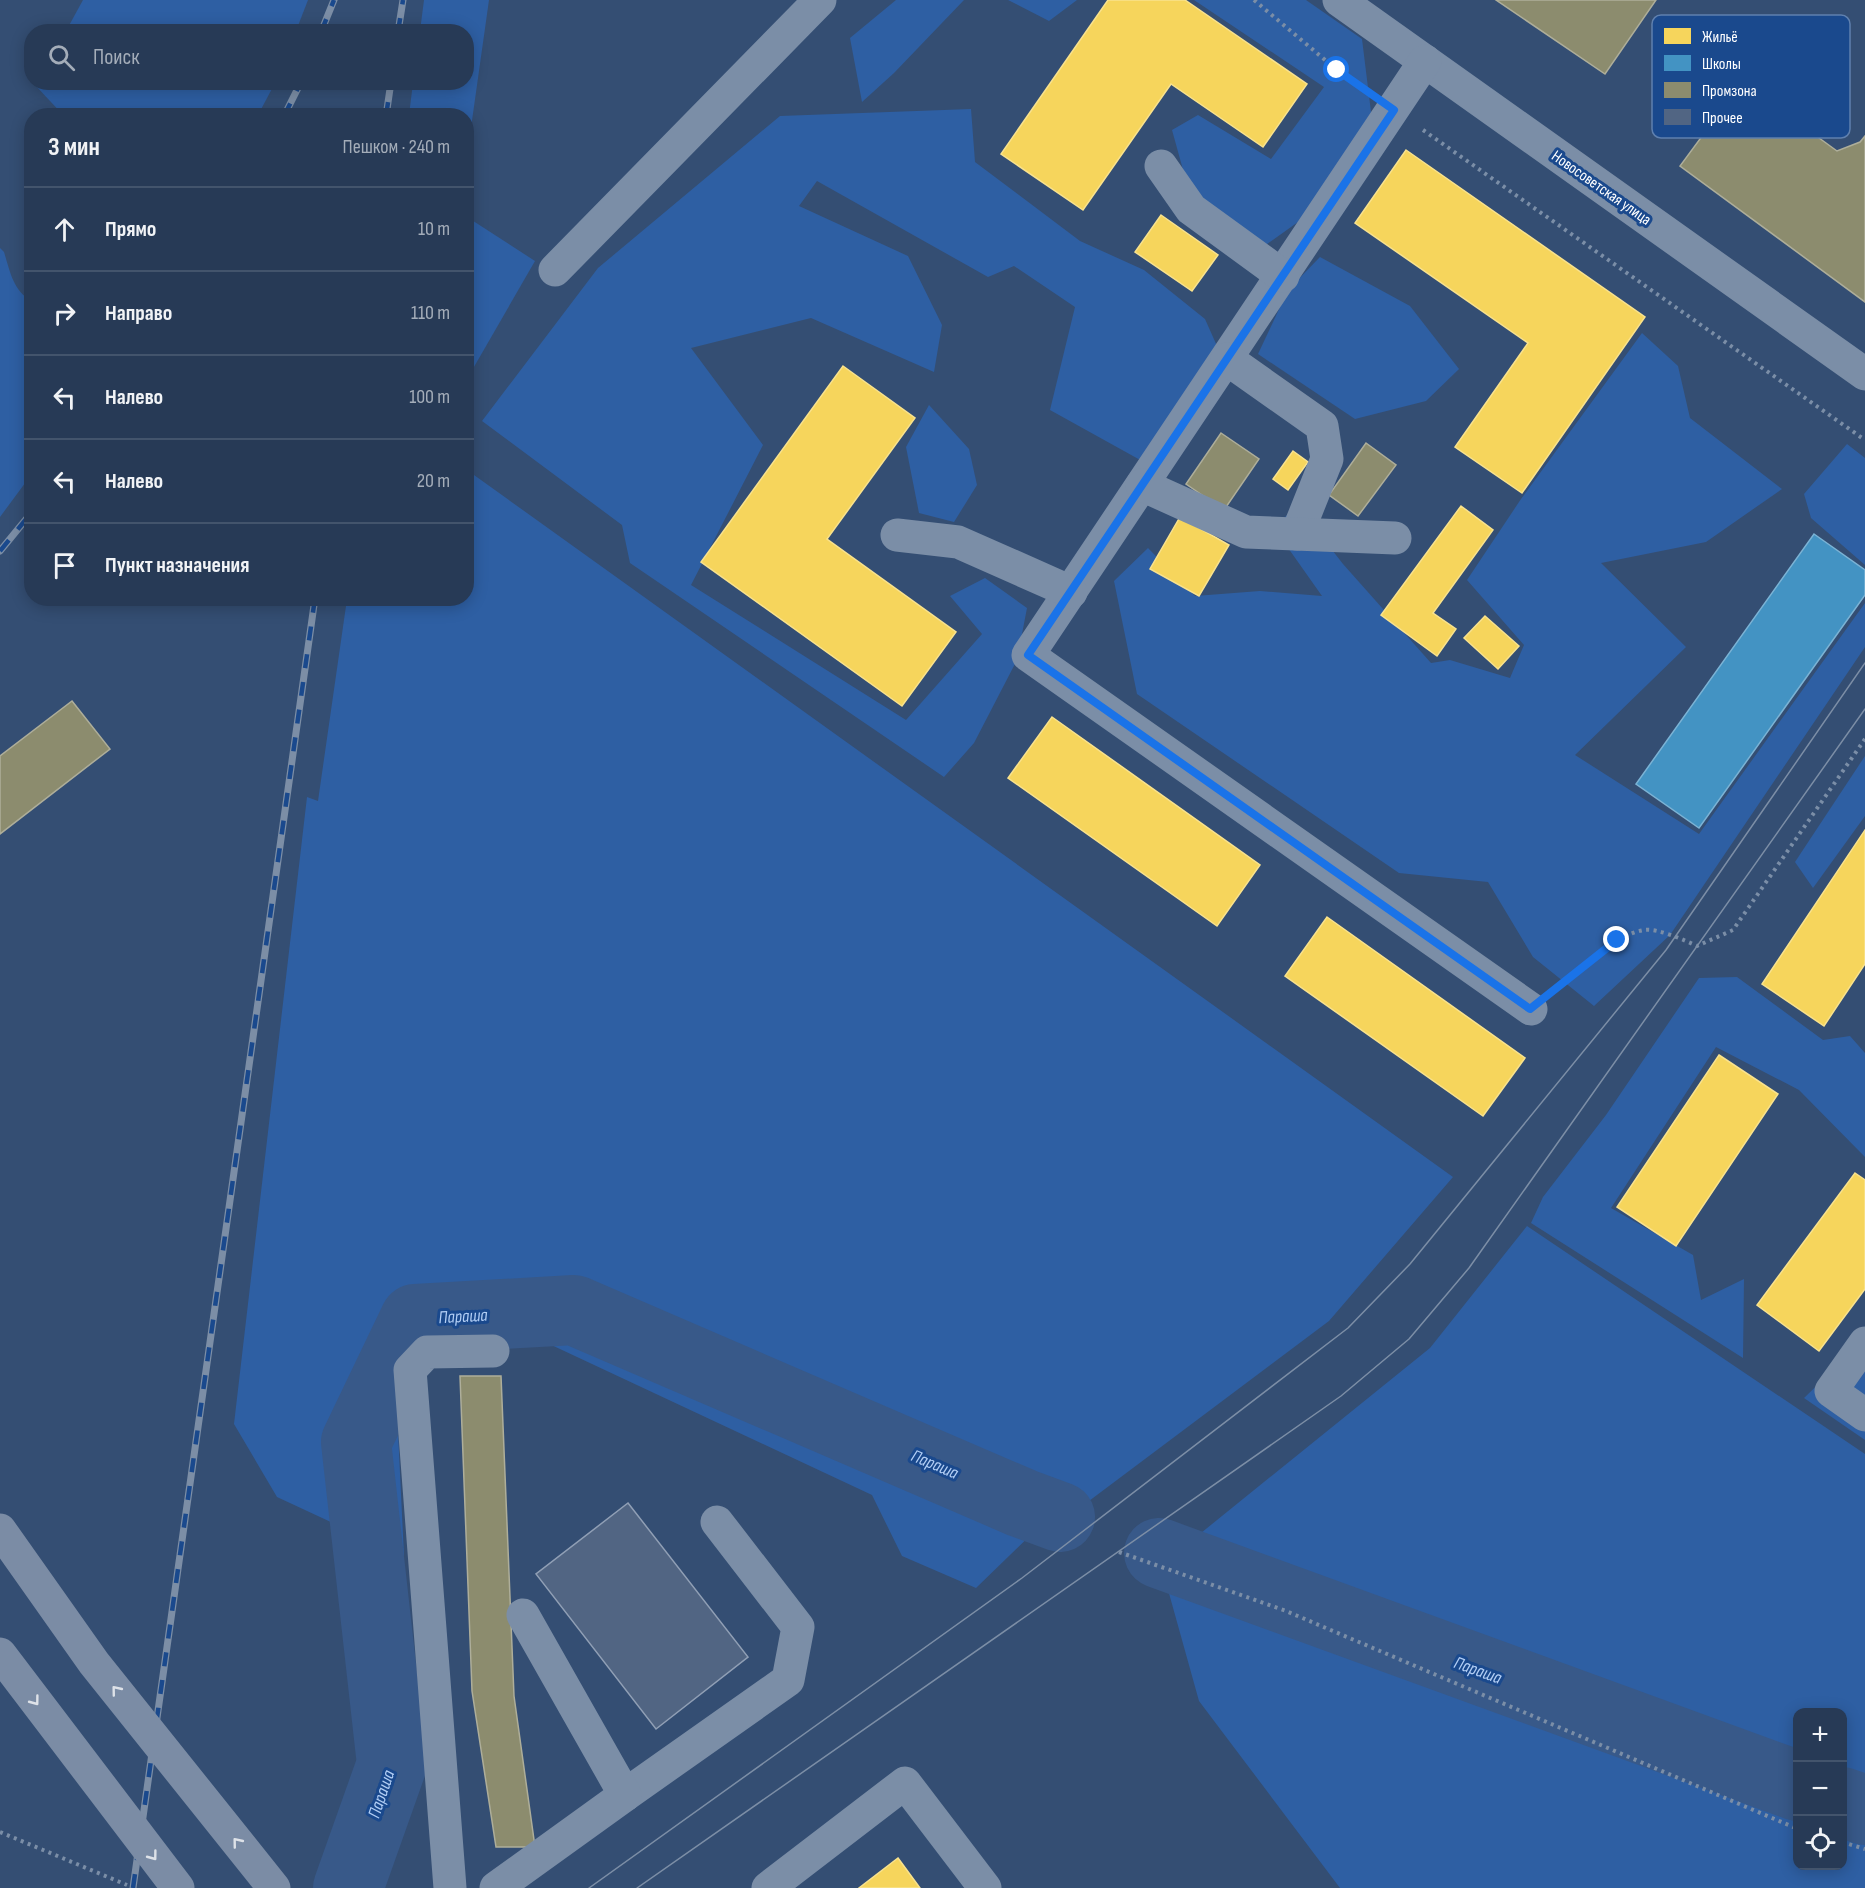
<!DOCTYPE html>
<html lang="ru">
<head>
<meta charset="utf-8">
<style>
	:root { --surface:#273a56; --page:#2f415c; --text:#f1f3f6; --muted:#a4adb9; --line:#43546c }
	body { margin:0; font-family:"Sofia Sans Condensed",sans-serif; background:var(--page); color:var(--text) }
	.controls { position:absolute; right:18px; bottom:18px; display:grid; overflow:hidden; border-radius:12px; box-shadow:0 3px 15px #0003 }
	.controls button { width:54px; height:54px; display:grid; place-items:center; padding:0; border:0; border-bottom:2px solid var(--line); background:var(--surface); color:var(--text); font:30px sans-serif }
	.stop { position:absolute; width:18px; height:18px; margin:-14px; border:4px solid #1a73e8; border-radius:50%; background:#fff }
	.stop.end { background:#1a73e8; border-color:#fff; box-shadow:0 2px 6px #0008 }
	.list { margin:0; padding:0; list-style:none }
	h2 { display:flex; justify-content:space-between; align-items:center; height:78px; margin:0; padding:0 24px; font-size:26px }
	h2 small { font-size:20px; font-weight:400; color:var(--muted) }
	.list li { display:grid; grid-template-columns:39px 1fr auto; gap:18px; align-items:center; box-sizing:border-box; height:84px; padding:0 24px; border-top:2px solid var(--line) }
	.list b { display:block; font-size:22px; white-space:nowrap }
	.list em { font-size:20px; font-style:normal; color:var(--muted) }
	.icon { flex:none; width:33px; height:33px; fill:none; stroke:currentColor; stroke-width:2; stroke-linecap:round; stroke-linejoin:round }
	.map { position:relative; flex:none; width:1865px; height:1888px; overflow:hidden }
	.search { position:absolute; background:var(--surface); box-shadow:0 3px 15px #0003; left:24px; top:24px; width:450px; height:66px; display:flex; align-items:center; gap:15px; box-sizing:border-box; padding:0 21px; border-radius:24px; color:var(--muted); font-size:22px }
	.panel { position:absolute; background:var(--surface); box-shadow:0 3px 15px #0003; left:24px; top:108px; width:450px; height:498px; border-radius:24px }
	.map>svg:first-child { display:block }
</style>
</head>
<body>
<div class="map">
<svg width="1865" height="1888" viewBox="0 0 1865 1888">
	<rect width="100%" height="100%" fill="#344e73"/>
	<g fill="#2e5fa3">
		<polygon points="83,0 308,0 296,31 66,31"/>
		<polygon points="424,0 489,0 467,156 466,116 409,115 413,83 466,82 466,32 420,31"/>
		<polygon points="896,0 964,0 894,73 862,102 850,38"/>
		<polygon points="1008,0 1077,0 1049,21"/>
		<polygon points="1194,0 1306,0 1362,39 1372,120 1298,222 1260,249 1190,195 1172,130 1198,115 1271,159 1324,87"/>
		<polygon points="38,82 275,82 275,83 258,115 64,116 36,86"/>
		<polygon points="971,109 975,162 1080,241 1144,270 1205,319 1217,346 1142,461 1050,410 1075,307 1014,266 988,277 817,181 799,206 908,256 942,325 934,372 811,318 691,348 763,445 691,585 906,720 982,634 950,596 985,578 1027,608 1017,660 974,743 944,777 630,563 622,525 482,421 598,268 780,116"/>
		<polygon points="467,217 535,261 467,379"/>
		<path d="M0,248L4,252C10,271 13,291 32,301L31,475L0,517Z"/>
		<polygon points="1320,257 1410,306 1459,369 1426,401 1355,419 1258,354 1288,290"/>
		<polygon points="1642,333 1678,366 1690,418 1782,489 1706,542 1601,563 1686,647 1575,755 1699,834 1865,603 1865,647 1670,935 1594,1006 1533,957 1488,882 1399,873 1137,694 1114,581 1148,548 1195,596 1260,591 1322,596 1274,528 1297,505 1343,564 1431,663 1450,660 1510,678 1524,645 1467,580 1521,499"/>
		<polygon points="929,405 969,449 977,485 954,522 919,513 906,447"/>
		<polygon points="1847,444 1865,458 1865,565 1811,518 1804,494"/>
		<polygon points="467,470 1453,1177 1329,1321 1089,1501 1073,1494 976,1588 902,1556 872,1495 545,1342 424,1335 396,1390 404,1556 277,1497 234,1424 307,797 318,801 347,599 466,598"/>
		<polygon points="1865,756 1865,816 1813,888 1795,862"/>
		<polygon points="1737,977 1823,1040 1850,1036 1865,1053 1865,1157 1799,1090 1716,1047 1611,1208 1693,1255 1701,1300 1744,1279 1743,1358 1531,1223 1543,1197 1606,1115 1699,978"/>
		<polygon points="1527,1226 1865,1454 1865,1808 1843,1800 1842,1712 1798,1712 1797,1783 1196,1561 1196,1537 1430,1348"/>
		<polygon points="1865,1367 1865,1440 1804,1398 1832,1371"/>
		<polygon points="1160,1561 1797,1795 1798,1866 1842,1866 1843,1812 1865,1820 1865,1888 1340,1888 1199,1701"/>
	</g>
	<g fill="#f6d55c" stroke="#f9e28d" stroke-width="1.5">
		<polygon points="1108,0 1185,0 1307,84 1263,147 1171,84 1083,210 1001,154"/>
		<polygon points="1406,150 1645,317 1522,493 1455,447 1528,343 1355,223"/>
		<polygon points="1161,215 1218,255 1192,291 1135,252"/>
		<polygon points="843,366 915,418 827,539 956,632 902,706 701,562"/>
		<polygon points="1293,451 1308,462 1288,490 1273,479"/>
		<polygon points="1461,506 1493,530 1433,613 1456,629 1437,656 1381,615"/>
		<polygon points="1180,517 1229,545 1199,596 1150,569"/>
		<polygon points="1485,616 1519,646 1498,669 1464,638"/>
		<polygon points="1052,717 1260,865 1217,926 1008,778"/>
		<polygon points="1865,830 1865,964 1824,1026 1762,984"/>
		<polygon points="1327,917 1525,1058 1483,1116 1285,976"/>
		<polygon points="1719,1055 1778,1094 1676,1246 1617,1207"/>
		<polygon points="1855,1173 1865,1180 1865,1289 1819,1351 1757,1305"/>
		<polygon points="898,1858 920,1888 859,1888"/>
	</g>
	<polygon fill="#4393c3" stroke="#7bb3d5" stroke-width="1.5" points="1814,534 1865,570 1865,595 1699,828 1636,784"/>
	<g fill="#8c8c6e" stroke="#aeae9a" stroke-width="1.5">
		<polygon points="1496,0 1656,0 1605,74"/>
		<polygon points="1742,82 1837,151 1860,142 1865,136 1865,302 1680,166"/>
		<polygon points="1221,433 1259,459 1224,510 1186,484"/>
		<polygon points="1366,443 1396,465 1358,516 1329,495"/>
		<polygon points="72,701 110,749 0,834 0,756"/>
		<polygon points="460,1376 501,1376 514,1696 535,1847 496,1847 472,1691"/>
	</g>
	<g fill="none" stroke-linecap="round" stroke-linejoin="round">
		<g stroke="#385989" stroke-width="70">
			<polyline points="1159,1553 1798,1786"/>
			<polyline points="1842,1802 1865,1810"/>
			<polyline points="348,1888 392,1764 356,1442 415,1319 574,1310 1022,1503 1060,1517"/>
		</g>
	</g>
	<polygon fill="#516583" stroke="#909fb5" stroke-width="1.5" points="628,1503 748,1657 656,1729 536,1574"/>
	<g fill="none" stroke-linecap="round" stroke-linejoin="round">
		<g stroke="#7b8ea7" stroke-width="4" stroke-dasharray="3 4.5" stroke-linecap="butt">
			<polyline points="1254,0 1337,70 1363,88"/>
			<polyline points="1423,130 1865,440"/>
			<path d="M1559,986C1582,968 1614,935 1644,930C1658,928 1684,940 1697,946L1733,930L1865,739"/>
			<polyline points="1119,1552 1286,1611 1798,1829"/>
			<polyline points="0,1832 127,1885"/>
			<polyline points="1842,1842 1865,1849"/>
		</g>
		<g stroke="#7b8ea7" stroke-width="33">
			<polyline points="1339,0 1865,374"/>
			<polyline points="1425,61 1028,655 1531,1009"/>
			<polyline points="1161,166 1191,209 1283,276"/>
			<polyline points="555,270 820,0"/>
			<polyline points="1227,359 1322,426 1327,459 1297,534"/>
			<polyline points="1142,485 1246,532 1395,538"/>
			<polyline points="897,535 958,542 1071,592"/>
			<polyline points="1865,1343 1831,1391 1865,1415"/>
			<polyline points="625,1795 788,1680 798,1627 717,1522"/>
			<polyline points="450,1888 410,1370 427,1352 493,1351"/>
			<polyline points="496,1888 625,1795 523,1615"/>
			<polyline points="768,1888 905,1783 985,1888"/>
		</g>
		<g stroke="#7c8ea6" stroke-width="1.5">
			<polyline points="589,1888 1022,1578 1348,1328 1410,1264 1666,950 1865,663"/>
			<polyline points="637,1888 1341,1396 1409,1339 1469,1268 1865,709"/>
		</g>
		<g stroke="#7c8ea6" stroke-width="7">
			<g id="rail">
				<polyline points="321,32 334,0"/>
				<polyline points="398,32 403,0"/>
				<polyline points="284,116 301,82"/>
				<polyline points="386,116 391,82"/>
				<polyline points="0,551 32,512"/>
				<polyline points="133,1888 315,598"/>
			</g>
		</g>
		<use href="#rail" stroke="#1a498d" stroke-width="4.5" stroke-dasharray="14" stroke-linecap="butt"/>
		<g stroke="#7b8ca5" stroke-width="33">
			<polyline points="0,1530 94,1663 274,1888"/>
			<polyline points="0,1654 178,1888"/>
		</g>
	</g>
	<defs><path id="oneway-chevron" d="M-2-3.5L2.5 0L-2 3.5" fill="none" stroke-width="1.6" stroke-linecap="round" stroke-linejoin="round" transform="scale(1.5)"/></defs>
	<g stroke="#dee2e8">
		<use href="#oneway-chevron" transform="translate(116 1690) rotate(-129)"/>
		<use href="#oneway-chevron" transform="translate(35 1701) rotate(53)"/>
		<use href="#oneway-chevron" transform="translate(237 1842) rotate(-129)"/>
		<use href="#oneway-chevron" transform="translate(153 1856) rotate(53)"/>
	</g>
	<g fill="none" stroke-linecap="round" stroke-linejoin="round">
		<polyline stroke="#1a73e8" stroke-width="8" points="1337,70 1394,110 1028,655 1530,1009 1617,940"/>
	</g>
	<g text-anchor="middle" stroke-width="6" stroke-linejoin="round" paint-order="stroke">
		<g font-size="16" fill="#fff" stroke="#1a498d">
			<text transform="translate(1602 187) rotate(35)" y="6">Новосоветская улица</text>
		</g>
		<g font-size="18" font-style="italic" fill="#b2cef5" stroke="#1a498d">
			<text transform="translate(463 1316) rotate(-3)" y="6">Параша</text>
			<text transform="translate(935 1464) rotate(23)" y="6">Параша</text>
			<text transform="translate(1478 1670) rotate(20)" y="6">Параша</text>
			<text transform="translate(381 1794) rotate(-71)" y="6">Параша</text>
		</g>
	</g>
	<rect x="1652" y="15" width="198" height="123" rx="9" fill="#1a498d" stroke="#5f80af" stroke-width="1.5"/>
	<rect x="1664" y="28" width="27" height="16" fill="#f6d55c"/>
	<rect x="1664" y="55" width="27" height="16" fill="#4393c3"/>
	<rect x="1664" y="82" width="27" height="16" fill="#8c8c6e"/>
	<rect x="1664" y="109" width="27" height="16" fill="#516583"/>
	<g font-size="16" fill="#fff">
		<text x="1702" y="42">Жильё</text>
		<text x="1702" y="69">Школы</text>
		<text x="1702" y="96">Промзона</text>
		<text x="1702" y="123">Прочее</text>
	</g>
</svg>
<div class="controls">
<button>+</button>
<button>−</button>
<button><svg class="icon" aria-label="locate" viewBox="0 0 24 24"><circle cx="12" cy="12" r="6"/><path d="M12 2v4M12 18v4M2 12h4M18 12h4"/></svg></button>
</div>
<div class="stop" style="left:1337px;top:70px"></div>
<div class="stop end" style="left:1617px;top:940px"></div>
<div class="search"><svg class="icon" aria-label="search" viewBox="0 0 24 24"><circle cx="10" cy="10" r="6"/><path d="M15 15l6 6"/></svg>Поиск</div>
<section class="panel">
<h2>3 мин<small>Пешком · 240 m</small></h2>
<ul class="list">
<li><svg class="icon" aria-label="ahead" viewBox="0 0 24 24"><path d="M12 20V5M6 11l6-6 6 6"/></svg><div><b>Прямо</b></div><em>10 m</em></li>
<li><svg class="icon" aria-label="right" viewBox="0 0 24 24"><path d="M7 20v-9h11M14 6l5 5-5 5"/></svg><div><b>Направо</b></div><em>110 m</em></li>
<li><svg class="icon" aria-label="left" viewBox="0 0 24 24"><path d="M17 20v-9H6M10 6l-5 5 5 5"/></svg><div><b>Налево</b></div><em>100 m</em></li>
<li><svg class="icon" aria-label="left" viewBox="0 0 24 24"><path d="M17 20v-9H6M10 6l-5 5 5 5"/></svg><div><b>Налево</b></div><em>20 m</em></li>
<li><svg class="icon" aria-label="arrive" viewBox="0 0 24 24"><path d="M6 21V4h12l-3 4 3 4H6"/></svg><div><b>Пункт назначения</b></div></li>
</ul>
</section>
</div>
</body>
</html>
